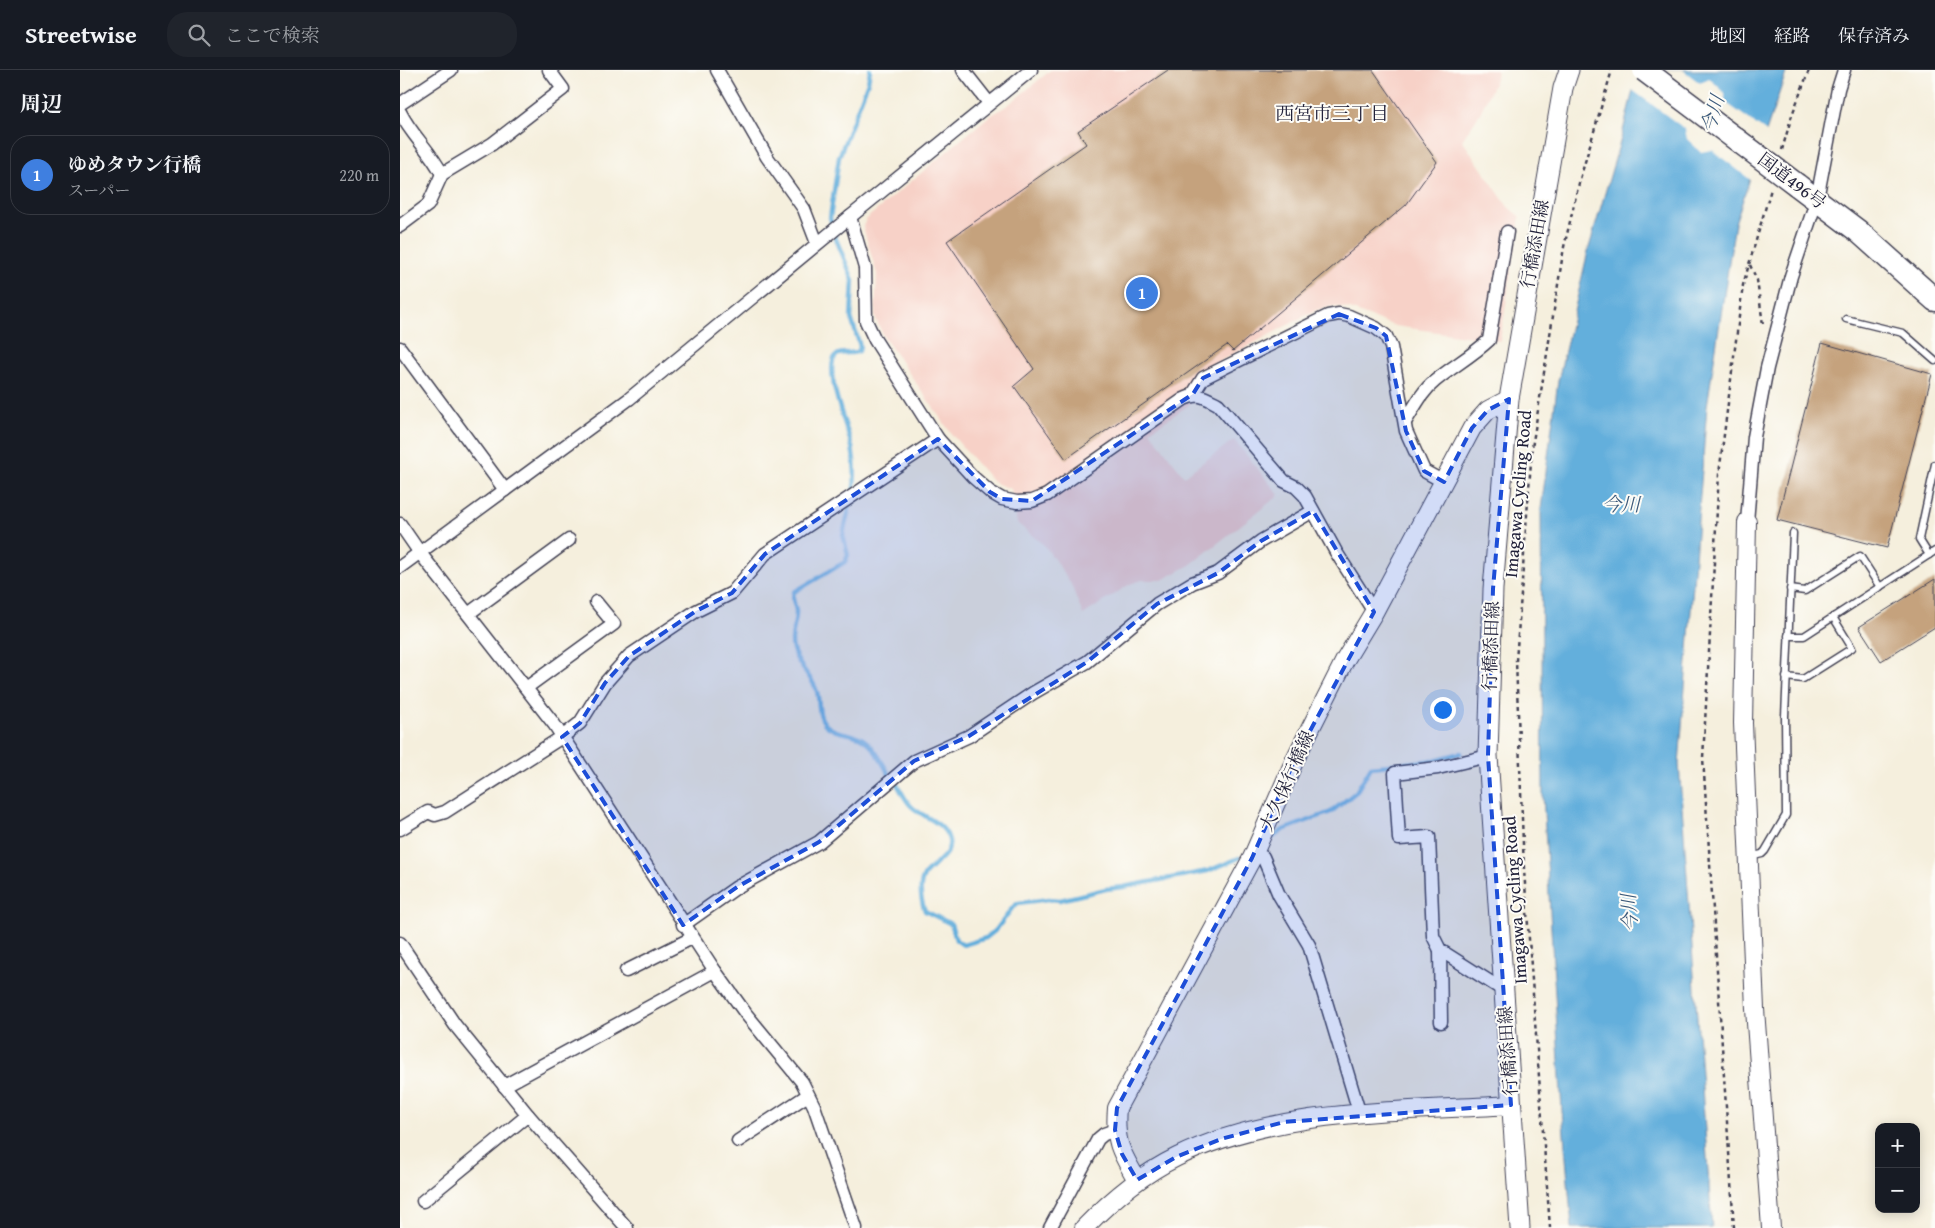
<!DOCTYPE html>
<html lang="ja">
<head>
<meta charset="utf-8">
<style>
	:root { --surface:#171b24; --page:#20242c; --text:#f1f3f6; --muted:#9ea1a6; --line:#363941; --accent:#d1495b }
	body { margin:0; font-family:"Gentium Book Plus","Noto Serif JP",serif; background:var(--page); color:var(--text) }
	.controls { position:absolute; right:15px; bottom:15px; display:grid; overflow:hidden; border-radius:10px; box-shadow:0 2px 12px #0003 }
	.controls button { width:45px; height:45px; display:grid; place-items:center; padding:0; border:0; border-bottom:1px solid var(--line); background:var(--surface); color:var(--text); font:25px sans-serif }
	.you { position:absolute; left:1042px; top:639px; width:18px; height:18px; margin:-12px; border:4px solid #fff; border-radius:50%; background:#1a73e8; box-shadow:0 0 0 8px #1a73e833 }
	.badge { display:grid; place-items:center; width:32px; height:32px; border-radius:50%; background:var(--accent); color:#fff; font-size:16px; font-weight:700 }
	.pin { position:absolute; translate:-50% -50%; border:2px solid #fff; box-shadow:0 1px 5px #0006 }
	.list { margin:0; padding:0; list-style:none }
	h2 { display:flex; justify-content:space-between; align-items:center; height:65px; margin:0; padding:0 20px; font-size:21px }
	h2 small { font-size:16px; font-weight:400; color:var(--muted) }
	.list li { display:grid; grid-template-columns:32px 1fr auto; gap:15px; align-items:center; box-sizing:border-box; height:80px; margin:0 10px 10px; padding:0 10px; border:1px solid var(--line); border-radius:20px }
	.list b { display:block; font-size:19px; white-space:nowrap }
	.list p { margin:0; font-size:16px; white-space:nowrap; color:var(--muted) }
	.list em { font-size:16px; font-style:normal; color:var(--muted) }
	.icon { flex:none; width:28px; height:28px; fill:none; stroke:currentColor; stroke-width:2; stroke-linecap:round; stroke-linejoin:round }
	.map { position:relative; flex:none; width:1535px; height:1158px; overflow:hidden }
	header { display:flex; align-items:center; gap:30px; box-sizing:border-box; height:70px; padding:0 25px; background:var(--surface); border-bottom:1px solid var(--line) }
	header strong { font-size:24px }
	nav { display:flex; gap:28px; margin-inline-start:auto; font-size:18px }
	.search { width:350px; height:45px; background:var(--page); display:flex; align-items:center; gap:12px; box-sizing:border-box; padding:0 18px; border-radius:20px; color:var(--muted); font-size:19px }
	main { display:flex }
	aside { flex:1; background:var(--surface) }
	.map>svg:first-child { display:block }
</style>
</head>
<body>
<header>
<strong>Streetwise</strong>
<div class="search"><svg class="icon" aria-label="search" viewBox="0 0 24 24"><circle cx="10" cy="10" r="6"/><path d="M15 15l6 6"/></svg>ここで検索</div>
<nav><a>地図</a><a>経路</a><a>保存済み</a></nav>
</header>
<main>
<aside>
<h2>周辺<small></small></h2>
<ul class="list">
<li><span class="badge" style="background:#3f7fe0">1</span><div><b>ゆめタウン行橋</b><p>スーパー</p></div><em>220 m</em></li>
</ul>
</aside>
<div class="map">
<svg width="1535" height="1158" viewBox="0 0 1535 1158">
	<rect width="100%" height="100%" fill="#fdfcf7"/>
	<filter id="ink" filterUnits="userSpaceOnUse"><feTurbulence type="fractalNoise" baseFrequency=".02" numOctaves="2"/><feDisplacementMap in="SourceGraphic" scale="10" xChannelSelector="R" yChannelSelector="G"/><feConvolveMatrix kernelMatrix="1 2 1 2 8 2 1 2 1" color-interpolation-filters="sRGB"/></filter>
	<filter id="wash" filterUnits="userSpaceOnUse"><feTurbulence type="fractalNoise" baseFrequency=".0096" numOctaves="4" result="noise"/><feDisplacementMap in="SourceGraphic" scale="20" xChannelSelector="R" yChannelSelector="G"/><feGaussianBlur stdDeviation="1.12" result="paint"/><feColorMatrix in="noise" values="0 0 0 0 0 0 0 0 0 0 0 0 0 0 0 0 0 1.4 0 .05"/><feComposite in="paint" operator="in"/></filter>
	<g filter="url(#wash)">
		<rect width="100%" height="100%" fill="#f5efdd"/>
		<polygon fill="#f7d1c7" points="651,0 1097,0 1096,9 1080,43 1062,70 1108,137 1120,147 1100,271 995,256 950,239 933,236 916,240 805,299 795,311 789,335 750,361 784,406 834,370 879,425 790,495 762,510 742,510 730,514 683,545 670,512 645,476 617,453 611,419 593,412 553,366 484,267 475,247 477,204 463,157 466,149 587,48 608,35"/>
		<polygon fill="#63afdc" stroke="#42688c" points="1238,0 1387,0 1335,153 1307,336 1279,694 1312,1158 1172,1158 1162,1041 1143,725 1141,439 1158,311 1188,181 1222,65"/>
		<polygon fill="#f5efdd" points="1236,0 1283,0 1300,13 1309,8 1325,23 1325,32 1368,63 1352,111 1312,80 1301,82 1287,69 1285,59 1231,19"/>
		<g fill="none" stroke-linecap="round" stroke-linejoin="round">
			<g stroke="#63afdc" stroke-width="4.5">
				<path d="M453,423C456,408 455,392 452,377C449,362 421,296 437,285C443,281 452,285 459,281L460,276L451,248L453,210L436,169L430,148L439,87L468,12L470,0"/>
				<path d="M451,431L443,465L448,485L445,492L394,522C391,530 395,533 396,541C397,553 389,566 393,579C397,597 413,606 417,622C420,633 417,644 425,654C434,664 450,662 461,668C474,675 481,691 489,704"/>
				<path d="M496,713C501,720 505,730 511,736C522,747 542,751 548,767C555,784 533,794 525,804C518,815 521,830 525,841L551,854L556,870L563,875L586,868L596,860L613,837L618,833L649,829L660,830L706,819L723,817L808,801L839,788"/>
				<polyline points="865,773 883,760 931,742 956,722 971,697 1034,690 1061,683"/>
			</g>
		</g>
		<g id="blocks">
			<g fill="#c5a27d">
				<polygon points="768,0 973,0 1037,92 1006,135 833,281 827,275 666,389 614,316 634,299 547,171 686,74 678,61"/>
				<polygon points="1422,273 1532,304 1487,478 1377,450"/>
				<polygon points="1535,509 1535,557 1481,591 1459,557"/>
			</g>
		</g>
	</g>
	<g filter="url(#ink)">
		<use href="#blocks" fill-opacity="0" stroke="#424153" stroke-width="1"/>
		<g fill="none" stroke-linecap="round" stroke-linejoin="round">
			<g stroke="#424153" stroke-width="9">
				<g id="lane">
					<polyline points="1446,249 1503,263 1535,291"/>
					<polyline points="1529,485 1519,469 1535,394"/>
					<polyline points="1390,519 1405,521 1460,486 1480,517"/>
					<polyline points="1388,566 1404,566 1535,481"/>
					<polyline points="1386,607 1403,609 1452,578 1433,547"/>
					<polyline points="1350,787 1362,784 1365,781 1386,745 1385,646 1393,463"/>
				</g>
			</g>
			<g stroke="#424153" stroke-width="15">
				<g id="street">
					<polyline points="317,0 367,87 404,139 417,173"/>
					<polyline points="563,0 589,33"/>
					<polyline points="0,34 51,0"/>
					<path d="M0,42C11,65 30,80 42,104"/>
					<path d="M450,147L465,198L466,251L475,270L538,369L573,407L590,422L602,429L617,432L632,431L647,425L784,329C798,322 804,327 818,334L884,411L896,417L905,426L936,482L974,542"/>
					<polyline points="0,156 28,135 42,104 92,74 163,19 149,0"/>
					<polyline points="0,278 105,420"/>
					<polyline points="793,324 803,308 928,246 939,244 949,246 976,258 986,266 991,277 1006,361 1024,401 1044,412"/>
					<path d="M1005,352C1014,338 1022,321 1035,311C1053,296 1072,286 1089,270L1107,162"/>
					<polyline points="1347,452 1354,367 1367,298 1391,206 1417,129 1438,19 1444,0"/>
					<polyline points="0,454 20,483 154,654 315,901 346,944 402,1012 414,1036 456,1158"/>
					<polyline points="0,497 229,329 450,147 631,0"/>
					<polyline points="68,544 169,470"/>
					<polyline points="126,618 214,554 196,532"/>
					<polyline points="1088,686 1038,698 995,703 999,769 1029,767 1033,866 1040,880 1103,920"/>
					<polyline points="0,759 28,742 35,745 45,742 162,667 180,653 205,613 229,586 296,541 332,523 365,484 538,369"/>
					<polyline points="852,788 863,787 879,825 909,875 960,1045"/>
					<polyline points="283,855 337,817 419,772 514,691 569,666 633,623 687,592 757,534 792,513 818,503 861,471 913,441"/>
					<polyline points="0,873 55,955 128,1045 227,1158"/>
					<polyline points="1040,880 1041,952"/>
					<polyline points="226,901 292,868"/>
					<polyline points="104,1016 315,901"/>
					<polyline points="338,1071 408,1025"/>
					<polyline points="23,1131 128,1045"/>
					<polyline points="650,1158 698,1069 704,1064 715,1060"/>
				</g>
			</g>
			<g stroke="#424153" stroke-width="20">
				<g id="secondary">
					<polyline points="1347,452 1343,653 1355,939 1371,1158"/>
					<path d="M737,1110C721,1082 714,1072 717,1038L852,788L896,687L945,590L974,542L1072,358L1088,340L1109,329"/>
					<path d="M684,1158C711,1130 742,1104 777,1087C877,1038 1002,1042 1111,1035"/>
				</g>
			</g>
			<g stroke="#424153" stroke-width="21">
				<polyline id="primary" points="1120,1158 1088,686 1093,519 1109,329 1163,18 1169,0"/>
			</g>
			<g stroke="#424153" stroke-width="25">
				<polyline id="highway" points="1397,115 1458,161 1535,230"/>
			</g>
			<g stroke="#424153" stroke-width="2.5" stroke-dasharray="4 4" stroke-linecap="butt">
				<polyline points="1382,80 1392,45 1409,0"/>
				<polyline points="1350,195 1357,210 1363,255"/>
				<polyline points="1150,1158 1124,800 1116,591 1132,378 1164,177 1180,109 1212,0"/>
				<polyline points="1334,1158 1303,688 1319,404 1343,215 1371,119"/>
			</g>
			<use href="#lane" stroke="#fff" stroke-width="6"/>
			<use href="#street" stroke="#fff" stroke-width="12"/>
			<use href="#secondary" stroke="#fff" stroke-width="18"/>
			<use href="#primary" stroke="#fff" stroke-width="19"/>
			<use href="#highway" stroke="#fff" stroke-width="22"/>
			<g stroke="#424153" stroke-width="25" stroke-linecap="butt">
				<polyline id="highway-bridge" points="1244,0 1397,115"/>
			</g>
			<use href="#highway-bridge" stroke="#fff" stroke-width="22"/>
		</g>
	</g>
	<path fill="#1d4ed8" fill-opacity="0.2" stroke="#1d4ed8" stroke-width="4" stroke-dasharray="10 6" stroke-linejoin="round" d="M939,244L976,258L986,266L1006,361L1024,401L1044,412L1072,358L1088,340L1109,329L1093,519L1088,686L1111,1035L884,1052L821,1069L776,1087L737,1110L722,1084L715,1060L717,1038L852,788L896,687L974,542L913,441L861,471L818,503L757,534L687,592L569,666L514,691L419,772L337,817L283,855L162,667L180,653L205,613L229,586L296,541L332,523L365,484L538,369L590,422L602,429L632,431L793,324L803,308Z"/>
	<g text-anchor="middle" stroke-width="4" stroke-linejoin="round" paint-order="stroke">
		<g font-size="18" fill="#22223b" stroke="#fdfcf7">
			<text transform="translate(1392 111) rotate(37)" y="6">国道496号</text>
			<text transform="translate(1135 174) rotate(-80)" y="6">行橋添田線</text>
			<text transform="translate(1118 424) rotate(-85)" y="6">Imagawa Cycling Road</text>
			<text transform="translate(1091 576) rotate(-88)" y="6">行橋添田線</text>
			<text transform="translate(887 711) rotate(-66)" y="6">大久保行橋線</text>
			<text transform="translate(1115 830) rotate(-94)" y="6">Imagawa Cycling Road</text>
			<text transform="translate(1108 981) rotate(-94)" y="6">行橋添田線</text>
		</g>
		<g font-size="19" fill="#22223b" stroke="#fdfcf7">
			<text x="932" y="50">西宮市三丁目</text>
		</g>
		<g font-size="19" font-style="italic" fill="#3c5a7b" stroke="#fdfcf7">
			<text transform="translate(1312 44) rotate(-73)" y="7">今川</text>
			<text x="1221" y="441">今川</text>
			<text transform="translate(1229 843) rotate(-94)" y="7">今川</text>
		</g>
	</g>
</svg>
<div class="controls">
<button>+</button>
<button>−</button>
</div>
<div class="you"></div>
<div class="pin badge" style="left:742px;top:223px;background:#3f7fe0">1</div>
</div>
</main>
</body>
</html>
